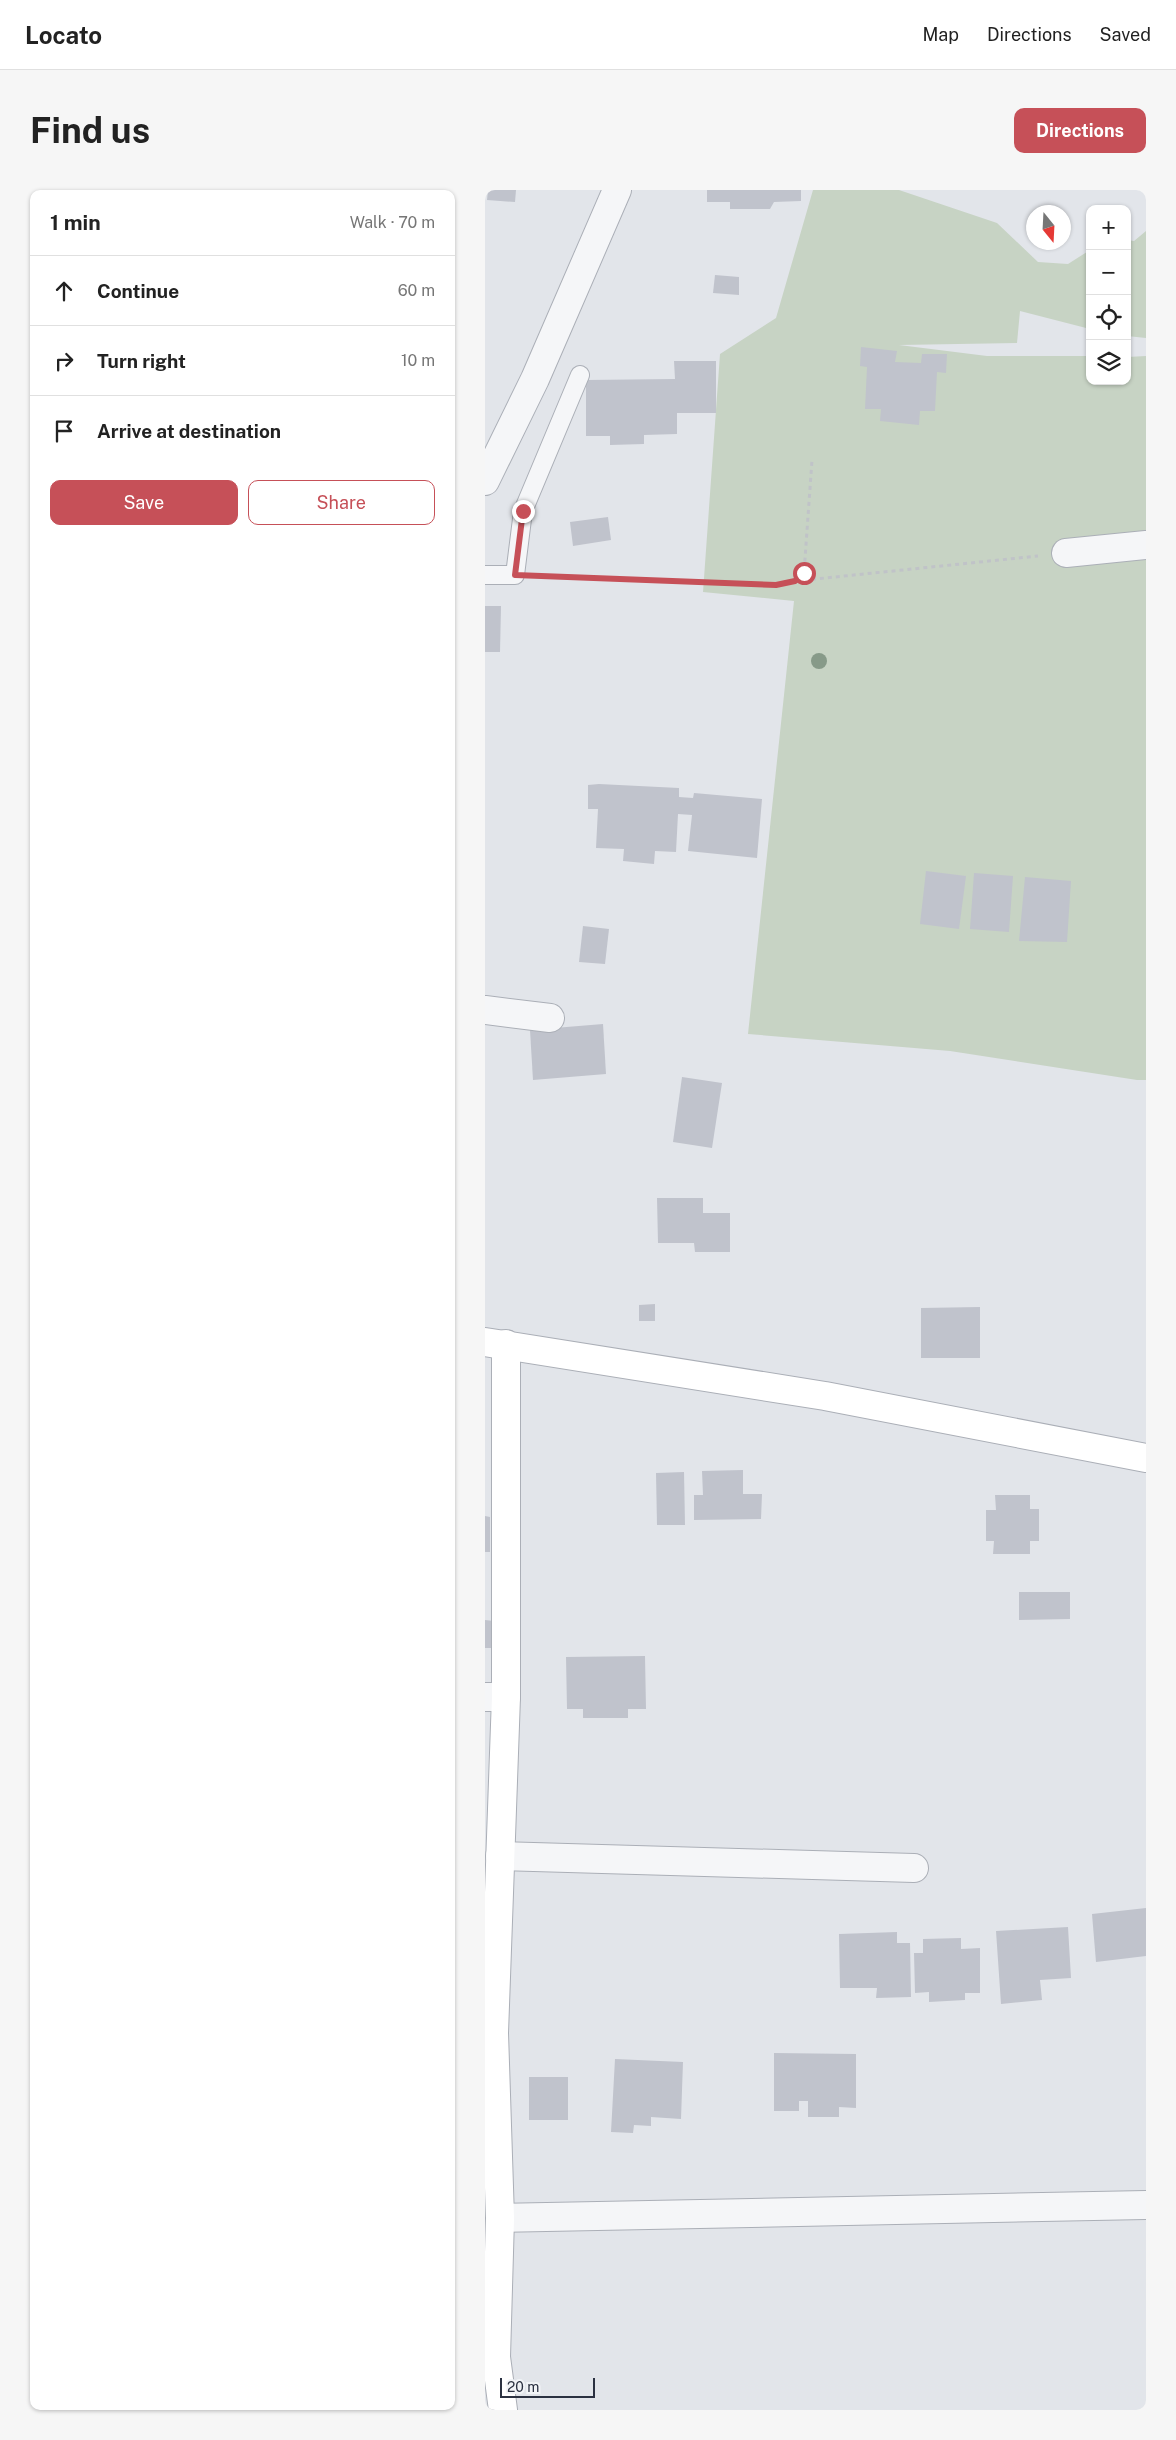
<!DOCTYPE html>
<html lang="en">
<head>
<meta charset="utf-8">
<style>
	:root { --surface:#fff; --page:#f6f6f6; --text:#222; --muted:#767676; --line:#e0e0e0; --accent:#c65058 }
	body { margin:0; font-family:"Public Sans",sans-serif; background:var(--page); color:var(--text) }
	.controls { position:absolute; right:15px; top:15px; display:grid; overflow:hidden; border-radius:10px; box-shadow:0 1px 4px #0004 }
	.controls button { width:45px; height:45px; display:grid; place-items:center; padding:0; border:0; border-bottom:1px solid var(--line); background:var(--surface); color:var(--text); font:25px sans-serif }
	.compass { position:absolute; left:541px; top:15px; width:45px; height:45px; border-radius:50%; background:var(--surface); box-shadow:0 1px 4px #0004; rotate:162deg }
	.scale { position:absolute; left:15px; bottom:12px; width:95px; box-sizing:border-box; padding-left:5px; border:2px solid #2b3141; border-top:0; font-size:14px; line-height:18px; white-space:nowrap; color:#2b3141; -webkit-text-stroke:4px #f2f4f7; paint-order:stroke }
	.stop { position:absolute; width:15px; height:15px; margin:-11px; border:4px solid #c65058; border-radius:50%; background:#fff }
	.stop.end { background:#c65058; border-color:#fff; box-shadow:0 1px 5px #0008 }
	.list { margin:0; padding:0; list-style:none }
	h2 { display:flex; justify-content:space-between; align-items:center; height:65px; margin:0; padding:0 20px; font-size:21px }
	h2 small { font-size:16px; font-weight:400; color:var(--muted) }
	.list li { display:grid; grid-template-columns:32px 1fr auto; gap:15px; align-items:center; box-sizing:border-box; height:70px; padding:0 20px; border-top:1px solid var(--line) }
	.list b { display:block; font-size:19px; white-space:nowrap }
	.list em { font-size:16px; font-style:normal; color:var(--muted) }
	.actions { display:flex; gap:10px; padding:15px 20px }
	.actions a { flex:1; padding:11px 0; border:1px solid var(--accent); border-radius:10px; text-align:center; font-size:18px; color:var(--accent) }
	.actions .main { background:var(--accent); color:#fff }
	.icon { flex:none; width:28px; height:28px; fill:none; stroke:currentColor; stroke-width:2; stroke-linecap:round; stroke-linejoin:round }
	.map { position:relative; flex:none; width:661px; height:2220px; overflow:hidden; border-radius:10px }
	header { display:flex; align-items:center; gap:30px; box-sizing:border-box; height:70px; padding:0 25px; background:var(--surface); border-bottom:1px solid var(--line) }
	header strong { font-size:24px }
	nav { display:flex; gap:28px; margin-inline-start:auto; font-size:18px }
	.intro { display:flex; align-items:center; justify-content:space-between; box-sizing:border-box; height:120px; padding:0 30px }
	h1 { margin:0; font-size:35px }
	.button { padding:12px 22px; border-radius:10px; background:var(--accent); color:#fff; font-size:18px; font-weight:700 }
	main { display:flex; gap:30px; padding:0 30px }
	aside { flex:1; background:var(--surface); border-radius:10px; box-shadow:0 1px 4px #0004 }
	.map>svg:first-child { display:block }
</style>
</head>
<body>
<header>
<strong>Locato</strong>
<nav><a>Map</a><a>Directions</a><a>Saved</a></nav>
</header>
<div class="intro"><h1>Find us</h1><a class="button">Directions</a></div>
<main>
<aside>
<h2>1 min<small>Walk · 70 m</small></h2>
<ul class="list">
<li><svg class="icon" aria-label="ahead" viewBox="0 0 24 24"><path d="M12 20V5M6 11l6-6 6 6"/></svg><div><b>Continue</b></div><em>60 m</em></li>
<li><svg class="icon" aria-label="right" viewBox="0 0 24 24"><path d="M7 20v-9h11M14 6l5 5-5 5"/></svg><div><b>Turn right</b></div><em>10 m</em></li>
<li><svg class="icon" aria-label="arrive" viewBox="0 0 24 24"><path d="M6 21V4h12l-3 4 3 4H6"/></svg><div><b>Arrive at destination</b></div></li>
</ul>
<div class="actions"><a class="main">Save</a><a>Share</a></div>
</aside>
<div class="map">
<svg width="661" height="2220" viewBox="0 0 661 2220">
	<rect width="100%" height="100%" fill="#e2e5ea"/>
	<g fill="#c7d3c4">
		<polygon points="328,0 414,0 512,33 553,72 583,74 605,60 605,139 535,121 532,153 414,155 502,166 605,166 605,191 642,191 642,167 661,166 661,890 652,890 465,861 263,844 309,411 218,402 235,164 291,128"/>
		<polygon points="661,41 661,148 642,146 642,50 649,51"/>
	</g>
	<g fill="#c0c3cc">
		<polygon points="3,0 31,0 30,12 2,10"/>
		<polygon points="222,0 316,0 316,11 289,12 285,19 245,19 245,12 222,12"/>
		<polygon points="230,85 254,87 254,105 228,103"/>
		<polygon points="376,157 412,161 410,172 436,173 437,164 462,164 461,183 452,182 450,221 435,221 434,235 395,231 396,219 380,219 382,177 375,176"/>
		<polygon points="189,171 231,171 231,223 192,223 192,244 159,245 159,254 125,255 125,246 101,246 101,190 190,189"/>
		<polygon points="123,327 126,350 88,356 85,332"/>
		<polygon points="0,416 16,416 15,462 0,462"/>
		<polygon points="114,594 194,598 194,607 208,608 209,603 277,609 272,668 203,661 207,625 193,624 191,662 170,661 169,674 138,671 139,659 111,658 113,619 103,619 103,595"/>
		<polygon points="441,681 481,686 474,739 435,734"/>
		<polygon points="489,683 528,686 524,742 485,739"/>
		<polygon points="540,687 586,691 582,752 534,751"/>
		<polygon points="98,736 124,739 120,774 94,772"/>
		<polygon points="118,834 121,884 48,890 45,840"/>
		<polygon points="197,887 237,893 227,958 188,952"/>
		<polygon points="172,1008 218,1008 218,1023 245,1023 245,1062 210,1062 209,1053 173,1053"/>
		<polygon points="170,1114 170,1131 154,1131 154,1115"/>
		<polygon points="495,1117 495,1168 436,1168 436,1118"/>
		<polygon points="258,1280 258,1304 277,1304 276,1329 209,1330 209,1305 218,1305 217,1281"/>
		<polygon points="199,1282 200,1335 172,1335 171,1283"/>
		<polygon points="510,1305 545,1305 545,1319 554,1319 554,1351 545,1351 545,1364 508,1364 509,1351 501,1351 501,1320 511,1320"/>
		<polygon points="0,1326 5,1327 5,1362 0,1362"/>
		<polygon points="534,1402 585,1402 585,1429 534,1430"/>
		<polygon points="0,1430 9,1431 7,1458 0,1458"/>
		<polygon points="160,1466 161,1519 143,1519 143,1528 98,1528 98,1519 82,1519 81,1467"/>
		<polygon points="661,1718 661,1766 611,1772 607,1724"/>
		<polygon points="583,1737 586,1788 555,1790 557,1810 516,1814 511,1741"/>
		<polygon points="412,1742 412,1753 425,1753 426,1807 391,1808 392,1798 355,1798 354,1744"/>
		<polygon points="476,1748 476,1759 495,1758 495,1803 480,1803 480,1810 444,1812 444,1802 430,1803 429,1763 438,1763 438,1749"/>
		<polygon points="289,1863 371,1864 371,1918 354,1917 354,1927 323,1927 323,1911 314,1911 314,1921 289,1921"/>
		<polygon points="130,1869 198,1872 196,1929 166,1927 166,1936 149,1935 148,1943 126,1942"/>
		<rect x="44" y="1887" width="39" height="43"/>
	</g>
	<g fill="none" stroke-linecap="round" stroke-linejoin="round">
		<g stroke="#abafb7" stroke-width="20">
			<polyline id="lane" points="0,385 30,385 38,321 95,185"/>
		</g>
		<g stroke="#abafb7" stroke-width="30">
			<g id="street">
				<polyline points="0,291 50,189 132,0"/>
				<polyline points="581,363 661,355"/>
				<polyline points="0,820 65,828"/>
				<polyline points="0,1507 21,1507"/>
				<polyline points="15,1666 429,1678"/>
				<polyline points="15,2028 661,2015"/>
			</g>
		</g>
		<g stroke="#abafb7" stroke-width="30">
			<g id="secondary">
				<polyline points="0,1152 340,1206 661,1268"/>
				<polyline points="18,2220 11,2167 15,2028 9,1843 21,1507 21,1154"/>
			</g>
		</g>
		<g stroke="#c0c3c8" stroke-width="3" stroke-dasharray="4 4" stroke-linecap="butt">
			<polyline points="54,386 291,395 310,391 319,383 327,270"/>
			<polyline points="311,391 553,366"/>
		</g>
		<use href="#lane" stroke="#f5f6f8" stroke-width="18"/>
		<use href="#street" stroke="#f5f6f8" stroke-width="28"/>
		<use href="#secondary" stroke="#fff" stroke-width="28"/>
	</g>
	<circle fill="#879a89" cx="334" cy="471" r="8"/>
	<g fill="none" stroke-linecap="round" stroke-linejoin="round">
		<polyline stroke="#c65058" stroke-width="6" points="38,321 30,385 291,395 310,391 319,383"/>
	</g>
</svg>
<div class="controls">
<button>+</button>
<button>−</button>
<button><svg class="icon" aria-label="locate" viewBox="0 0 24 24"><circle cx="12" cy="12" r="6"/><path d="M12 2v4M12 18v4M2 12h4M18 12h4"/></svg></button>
<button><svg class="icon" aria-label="layers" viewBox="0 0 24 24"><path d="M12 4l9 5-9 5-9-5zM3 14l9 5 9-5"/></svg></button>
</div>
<svg class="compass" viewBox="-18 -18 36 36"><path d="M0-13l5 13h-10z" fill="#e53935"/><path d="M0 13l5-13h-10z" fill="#767676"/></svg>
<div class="scale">20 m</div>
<div class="stop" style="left:319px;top:383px"></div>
<div class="stop end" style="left:38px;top:321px"></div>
</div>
</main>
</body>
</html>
